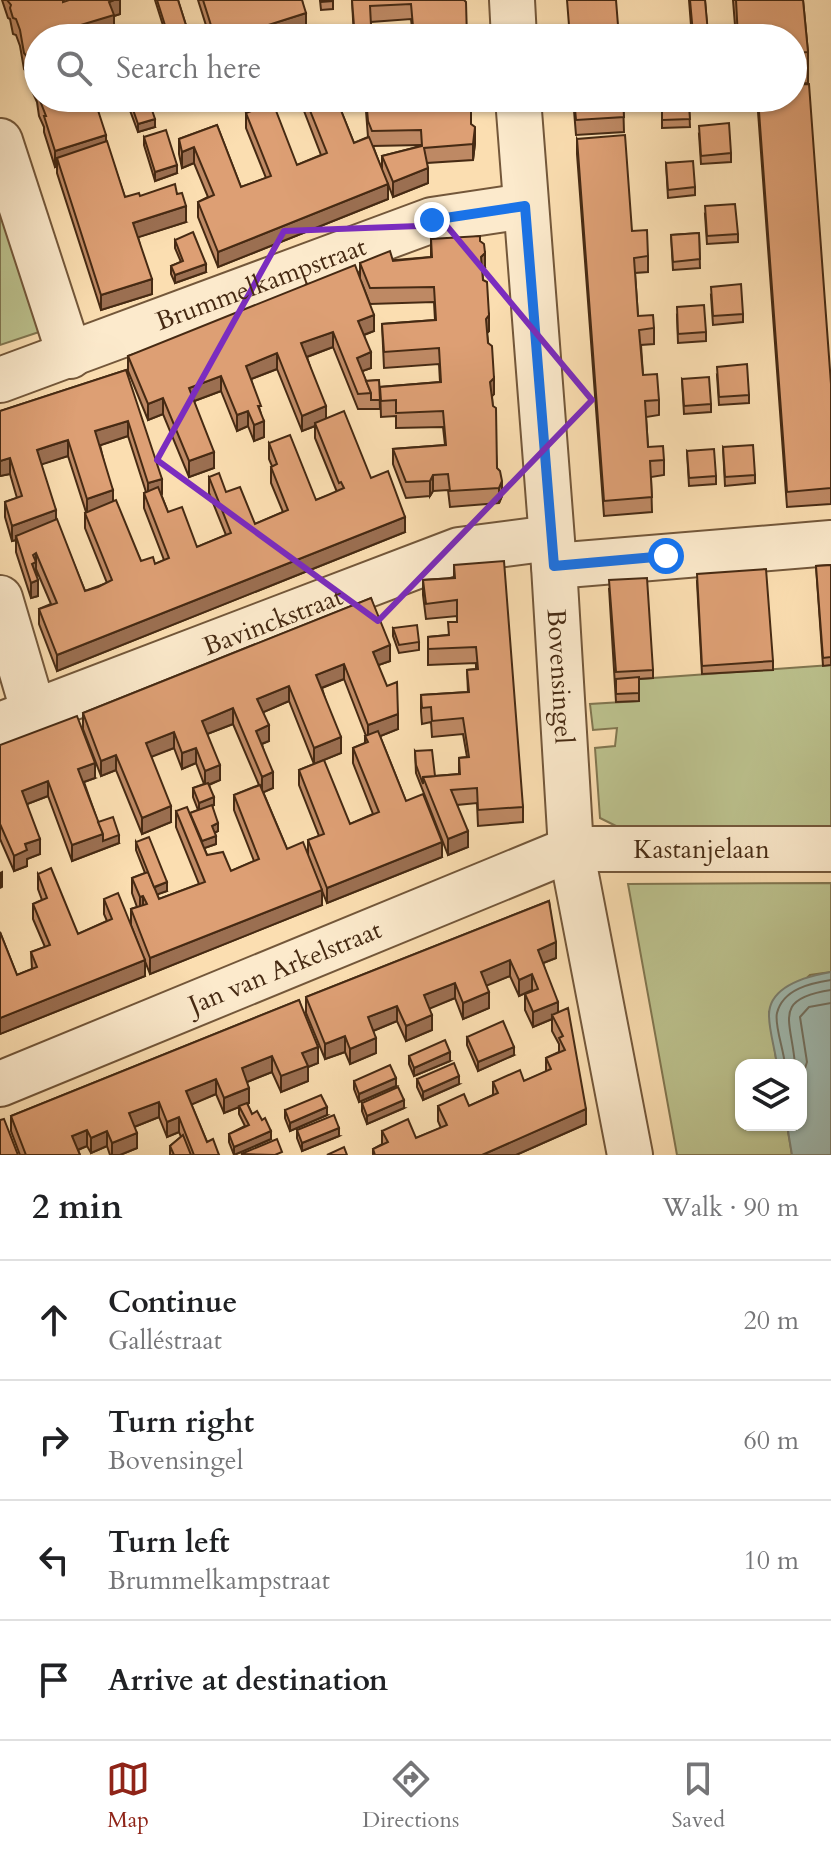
<!DOCTYPE html>
<html lang="en">
<head>
<meta charset="utf-8">
<style>
	:root { --surface:#fff; --page:#f6f6f6; --text:#202124; --muted:#757577; --line:#e0e0e0; --accent:#8f2418 }
	body { margin:0; font-family:Cardo,serif; background:var(--page); color:var(--text) }
	.controls { position:absolute; right:24px; bottom:24px; display:grid; overflow:hidden; border-radius:16px; box-shadow:0 2px 6px #0004 }
	.controls button { width:72px; height:72px; display:grid; place-items:center; padding:0; border:0; border-bottom:2px solid var(--line); background:var(--surface); color:var(--text); font:40px sans-serif }
	.stop { position:absolute; width:24px; height:24px; margin:-18px; border:6px solid #1a73e8; border-radius:50%; background:#fff }
	.stop.end { background:#1a73e8; border-color:#fff; box-shadow:0 2px 8px #0008 }
	.list { margin:0; padding:0; list-style:none }
	h2 { display:flex; justify-content:space-between; align-items:center; height:104px; margin:0; padding:0 32px; font-size:34px }
	h2 small { font-size:26px; font-weight:400; color:var(--muted) }
	.list li { display:grid; grid-template-columns:52px 1fr auto; gap:24px; align-items:center; box-sizing:border-box; height:120px; padding:0 32px; border-top:2px solid var(--line) }
	.list b { display:block; font-size:30px; white-space:nowrap }
	.list p { margin:0; font-size:26px; white-space:nowrap; color:var(--muted) }
	.list em { font-size:26px; font-style:normal; color:var(--muted) }
	.icon { flex:none; width:44px; height:44px; fill:none; stroke:currentColor; stroke-width:2; stroke-linecap:round; stroke-linejoin:round }
	.map { position:relative; flex:none; width:831px; height:1155px; overflow:hidden }
	.search { position:absolute; background:var(--surface); box-shadow:0 2px 6px #0004; left:24px; right:24px; top:24px; height:88px; display:flex; align-items:center; gap:20px; box-sizing:border-box; padding:0 28px; border-radius:44px; color:var(--muted); font-size:30px }
	.sheet { height:584px; background:var(--surface) }
	nav { display:flex; justify-content:space-around; align-items:center; box-sizing:border-box; height:112px; border-top:2px solid var(--line); background:var(--surface); font-size:22px; color:var(--muted) }
	nav a { display:grid; justify-items:center; gap:4px }
	nav .on { color:var(--accent) }
	.map>svg:first-child { display:block }
</style>
</head>
<body>
<div class="map">
<svg width="831" height="1155" viewBox="0 0 831 1155">
	<rect width="100%" height="100%" fill="#fbdeb1"/>
	<filter id="stains"><feTurbulence type="fractalNoise" baseFrequency=".0025" numOctaves="4"/><feColorMatrix values="0 0 0 0 .2 0 0 0 0 .09 0 0 0 0 .02 0 0 0 .5 -.17"/></filter>
	<radialGradient id="worn" r=".72"><stop offset=".6" stop-color="#630" stop-opacity="0"/><stop offset="1" stop-color="#630" stop-opacity=".3"/></radialGradient>
	<g fill="#bcc28e" stroke="#817650" stroke-width="2">
		<polygon points="0,200 42,331 0,345"/>
		<polygon points="831,665 831,829 620,828 600,818 595,748 615,746 617,728 593,730 590,704 639,701 639,679"/>
		<polygon points="831,883 831,972 810,975 769,1012 777,1065 741,1065 741,1125 787,1125 792,1155 677,1155 628,884"/>
	</g>
	<path fill="#a0bbb2" stroke="#7c8172" stroke-width="2" d="M831,972V1155H792L787,1125H801V1065H777C775,1049 769,1031 769,1015C769,986 808,976 831,972Z"/>
	<g fill="none" stroke-linecap="round" stroke-linejoin="round">
		<g stroke="#737262" stroke-width="2">
			<path d="M785,1065C784,1051 774,1024 777,1013C783,989 811,983 831,980"/>
			<path d="M795,1065C792,1021 771,999 831,990"/>
			<polyline points="801,1081 807,1062 800,1017 809,1007 831,1003"/>
		</g>
		<g stroke="#73573a" stroke-width="48">
			<g id="street">
				<polyline points="512,0 514,38"/>
				<path id="s1" d="M518,98L554,566L571,849L630,1155"/>
				<polyline points="0,141 70,356"/>
				<path id="s2" d="M0,380L432,220L525,206"/>
				<polyline points="554,566 831,543"/>
				<polyline points="0,598 34,713"/>
				<path id="s3" d="M0,725L459,550L551,538"/>
				<path id="s4" d="M0,1084L571,849H831"/>
			</g>
		</g>
		<use href="#street" stroke="#fceacc" stroke-width="44"/>
	</g>
	<g fill="#be8964" stroke="#462a13" stroke-width="2" fill-rule="evenodd">
		<polygon points="2,0 64,0 63,2 120,0 120,14 114,16 114,30 89,38 38,38 38,98 106,98 95,101 106,142 125,197 140,196 186,222 138,237 152,294 101,310 57,173 57,166 55,167 44,132 44,127 39,116 37,102 28,82 28,74 24,69 20,46 16,35 13,34 10,19 8,18"/>
		<polygon points="155,0 178,0 190,38 167,38"/>
		<polygon points="198,0 302,0 306,29 276,38 210,38"/>
		<polygon points="320,0 333,0 333,9 321,10"/>
		<polygon points="352,0 464,0 467,38 413,38 411,19 371,22 371,38 354,38"/>
		<polygon points="689,0 705,0 708,38 692,38"/>
		<polygon points="733,0 803,0 808,52 808,83 793,84 793,38 736,38"/>
		<polygon points="128,98 155,127 138,132 128,105"/>
		<path d="M299,98H336L354,143L368,137L365,98H381V102L418,100V98H471V124L475,143L473,160L427,163L428,183L393,197L388,184V199L218,267L198,217V202L208,197L194,163L182,168L179,154V139L217,125L241,187L266,178L246,128V113L297,165L321,155ZM421,145V146L382,156V170L373,146Z"/>
		<polygon points="573,98 623,98 624,132 576,135"/>
		<polygon points="757,98 793,98 831,384 831,504 787,507"/>
		<polygon points="689,106 690,127 662,128 662,107"/>
		<polygon points="699,134 731,153 731,162 701,164"/>
		<polygon points="144,137 177,173 155,181 144,145"/>
		<polygon points="577,139 632,231 648,256 648,272 635,273 638,316 654,328 654,344 641,345 643,375 659,400 659,415 646,417 648,447 664,460 664,475 651,477 652,512 604,516 577,154"/>
		<polygon points="666,163 695,187 695,195 668,198"/>
		<polygon points="705,214 738,234 738,242 707,244"/>
		<polygon points="699,233 700,268 673,270 671,235"/>
		<path d="M431,239L485,268L482,271L489,331L487,333L494,394L492,396L497,468L502,496L499,503L450,507L448,490L433,491L430,496L406,498L393,464V449L445,445L443,427L396,428V416L381,417L380,387L440,382L439,364L384,368L382,324L435,320L434,302L370,304L361,281L374,331L364,335L371,368L362,371L366,381L379,380L380,409H358L333,347L307,357L326,418L371,478L405,532L57,671L39,624V609L51,604L36,569L38,596L31,598L16,552V540L12,541L5,517V502L17,498L10,474L0,476V411L126,370L161,494L168,512L197,547L226,535L209,493V477L226,492L255,524L283,512L271,483V467L272,466L269,459V443L316,500L337,492L315,438V426L302,431L277,369L251,379L261,414L264,437L254,441L248,426L237,431L221,391L194,401L214,468L189,477L163,414L148,420L128,371V356L360,278V263L431,257ZM128,436L146,492L144,493V508L164,560L155,564L141,561L113,501L100,445ZM68,456L86,512L85,513V528L107,583L85,591L56,520L41,464Z"/>
		<polygon points="175,240 206,272 175,283 171,274 171,266 181,262 175,248"/>
		<polygon points="711,295 743,314 743,322 713,325"/>
		<polygon points="677,315 706,332 706,341 678,343"/>
		<polygon points="717,375 749,395 749,403 719,405"/>
		<polygon points="682,379 711,404 711,412 684,414"/>
		<polygon points="723,447 755,475 755,483 725,486"/>
		<polygon points="687,451 716,476 716,484 689,486"/>
		<polygon points="454,565 523,807 523,822 478,826 477,803 457,805 468,847 448,855 416,773 415,751 435,776 459,774 459,758 467,757 463,734 432,737 431,722 422,724 421,711 421,695 468,692 467,670 476,669 476,663 428,665 428,637 448,635 457,622 457,616 426,619 423,595 423,580 454,578"/>
		<polygon points="831,565 831,665 823,666 816,566"/>
		<polygon points="697,582 773,661 773,670 702,674"/>
		<polygon points="609,588 653,670 653,678 639,679 639,701 616,702"/>
		<path d="M371,598L390,661L378,665L398,729L380,736L406,801L442,857L327,903L308,856V840L319,836L299,785V770L314,764L289,701L263,712L269,741L262,744L273,788L263,792L287,849L322,905L150,974L131,925V909L137,907L132,893V878L145,873L136,850V842L167,891L157,894L159,899L199,884L176,827V811L190,813L198,810L193,797V788L204,784L196,763L182,769L174,748L151,756L171,822L142,834L116,770L101,776L83,729V713ZM344,679L366,736H365V743L353,748V763L373,814L350,824L316,763L341,753L322,688ZM233,724L259,785L234,795V810L254,861L231,871L207,855L204,848L216,844L215,833L218,831L212,806L214,805L209,785L220,780L207,734Z"/>
		<polygon points="393,628 419,642 419,650 399,653 393,636"/>
		<polygon points="0,745 95,778 84,782 98,822 119,843 72,861 48,796 27,804 40,854 27,859 27,866 14,871 0,839"/>
		<polygon points="38,874 78,934 107,921 104,914 104,899 145,976 0,1034 0,932 17,975 32,969 31,952 45,947 33,919 33,904 42,900 38,889"/>
		<polygon points="549,901 556,958 543,963 558,1013 586,1124 516,1155 373,1155 373,1149 382,1144 382,1131 416,1138 441,1128 438,1121 438,1106 469,1106 493,1095 493,1082 524,1081 546,1072 546,1058 559,1052 559,1044 552,1031 552,1019 533,1027 525,1010 525,994 533,991 532,990 519,996 510,976 486,985 489,1008 463,1019 455,998 429,1008 432,1030 406,1041 397,1021 373,1031 376,1053 350,1064 345,1052 325,1059 306,1013 306,997"/>
		<polygon points="299,1000 318,1063 308,1067 308,1081 281,1092 272,1072 247,1082 249,1103 247,1104 252,1114 271,1139 234,1155 229,1142 229,1134 245,1126 239,1114 239,1107 224,1113 216,1094 191,1104 207,1142 219,1155 170,1155 170,1146 181,1137 179,1132 167,1137 159,1117 134,1127 137,1148 120,1155 110,1155 107,1146 91,1153 87,1146 78,1150 80,1155 20,1155 11,1131 11,1116"/>
		<polygon points="467,1037 514,1055 478,1071 467,1045"/>
		<polygon points="409,1056 450,1061 414,1076 409,1064"/>
		<polygon points="417,1079 459,1084 423,1100 417,1087"/>
		<polygon points="354,1081 396,1086 359,1102 354,1089"/>
		<polygon points="362,1103 404,1108 367,1124 362,1111"/>
		<polygon points="285,1110 327,1115 290,1131 285,1118"/>
		<polygon points="297,1130 339,1136 302,1151 297,1138"/>
	</g>
	<g fill="#9b6f51" stroke="#462a13" stroke-width="2">
		<polygon points="114,0 120,0 120,14 114,16 114,30 89,38 71,38 71,28 109,2"/>
		<polygon points="306,13 306,29 276,38 227,38"/>
		<polygon points="155,119 155,127 138,132 138,124"/>
		<polygon points="475,127 475,143 473,160 473,144"/>
		<polygon points="106,135 106,151 57,158 57,166 55,167 55,151"/>
		<polygon points="194,147 194,163 182,168 182,152"/>
		<polygon points="177,165 177,173 155,181 155,172"/>
		<polygon points="428,168 428,183 393,197 393,182"/>
		<polygon points="388,184 388,199 218,267 218,252"/>
		<polygon points="186,206 186,222 133,239 133,223"/>
		<polygon points="485,253 485,268 481,272 481,257"/>
		<polygon points="206,264 206,272 175,283 175,275"/>
		<polygon points="152,279 152,294 101,310 101,295"/>
		<polygon points="374,315 374,331 358,337 358,321"/>
		<polygon points="489,315 489,331 486,334 486,319"/>
		<polygon points="333,332 333,347 301,359 301,343"/>
		<polygon points="371,352 371,368 357,373 357,358"/>
		<polygon points="277,353 277,369 246,381 246,366"/>
		<polygon points="221,376 221,391 189,403 189,388"/>
		<polygon points="494,378 494,394 490,398 490,382"/>
		<polygon points="163,398 163,414 148,420 148,404"/>
		<polygon points="326,406 326,422 315,423 315,426 302,431 302,416"/>
		<polygon points="248,411 248,426 237,431 237,415"/>
		<polygon points="128,421 128,436 95,447 95,431"/>
		<polygon points="264,421 264,437 254,441 254,425"/>
		<polygon points="68,440 68,456 37,466 37,450"/>
		<polygon points="214,452 214,468 189,477 189,461"/>
		<polygon points="10,458 10,474 0,476 0,461"/>
		<polygon points="433,475 433,491 430,496 430,481"/>
		<polygon points="162,479 162,494 148,498 148,483"/>
		<polygon points="502,481 502,496 499,503 499,488"/>
		<polygon points="113,490 113,505 87,514 87,499"/>
		<polygon points="56,510 56,526 16,536 16,540 12,541 12,526"/>
		<polygon points="405,517 405,532 57,671 57,655"/>
		<polygon points="36,553 36,577 32,564 33,555"/>
		<polygon points="38,580 38,596 31,598 31,583"/>
		<polygon points="390,645 390,661 373,667 373,652"/>
		<polygon points="344,664 344,679 316,690 316,675"/>
		<polygon points="289,686 289,701 257,715 257,699"/>
		<polygon points="233,708 233,724 202,736 202,721"/>
		<polygon points="398,714 398,729 368,741 368,725"/>
		<polygon points="269,725 269,741 256,746 256,731"/>
		<polygon points="174,732 174,748 146,759 146,743"/>
		<polygon points="341,737 341,753 314,764 314,748"/>
		<polygon points="196,748 196,763 182,769 182,753"/>
		<polygon points="116,755 116,770 101,776 101,761"/>
		<polygon points="95,763 95,778 78,784 78,769"/>
		<polygon points="220,765 220,780 205,786 205,771"/>
		<polygon points="273,772 273,788 262,793 262,777"/>
		<polygon points="48,781 48,796 22,806 22,791"/>
		<polygon points="214,797 214,805 199,811 199,803"/>
		<polygon points="171,806 171,822 142,834 142,818"/>
		<polygon points="218,823 218,831 212,834 212,826"/>
		<polygon points="468,831 468,847 448,855 448,839"/>
		<polygon points="103,834 119,835 119,843 72,861 72,845"/>
		<polygon points="216,836 216,844 199,850 199,842"/>
		<polygon points="40,839 40,854 27,859 27,866 14,871 14,856 25,844"/>
		<polygon points="442,842 442,857 327,903 327,888"/>
		<polygon points="2,872 2,887 0,888 0,873"/>
		<polygon points="167,882 167,891 153,896 153,888"/>
		<polygon points="322,890 322,905 150,974 150,958"/>
		<polygon points="143,896 143,911 140,913 140,897"/>
		<polygon points="556,942 556,958 538,965 538,950"/>
		<polygon points="145,960 145,976 0,1034 0,1018"/>
		<polygon points="510,960 510,976 481,988 481,972"/>
		<polygon points="532,974 532,990 519,996 519,980"/>
		<polygon points="455,983 455,998 424,1011 424,995"/>
		<polygon points="489,992 489,1008 463,1019 463,1003"/>
		<polygon points="558,1002 558,1017 552,1015 552,1019 533,1027 533,1012"/>
		<polygon points="397,1006 397,1021 368,1033 368,1017"/>
		<polygon points="432,1015 432,1030 406,1041 406,1026"/>
		<polygon points="345,1036 345,1052 325,1059 325,1044"/>
		<polygon points="376,1038 376,1053 350,1064 350,1049"/>
		<polygon points="318,1047 318,1063 308,1067 308,1081 281,1092 281,1076 302,1053"/>
		<polygon points="514,1047 514,1055 478,1071 478,1062"/>
		<polygon points="450,1052 450,1061 414,1076 414,1068"/>
		<polygon points="272,1056 272,1072 242,1084 242,1068"/>
		<polygon points="459,1076 459,1084 423,1100 423,1092"/>
		<polygon points="396,1078 396,1086 359,1102 359,1094"/>
		<polygon points="216,1079 216,1094 186,1107 186,1091"/>
		<polygon points="249,1088 249,1103 224,1113 224,1098"/>
		<polygon points="404,1100 404,1108 367,1124 367,1116"/>
		<polygon points="159,1102 159,1117 129,1129 129,1113"/>
		<polygon points="327,1107 327,1115 290,1131 290,1123"/>
		<polygon points="586,1109 586,1124 516,1155 482,1155"/>
		<polygon points="179,1117 179,1132 167,1137 167,1122"/>
		<polygon points="339,1128 339,1136 302,1151 302,1143"/>
		<polygon points="87,1130 87,1146 72,1152 72,1136"/>
		<polygon points="107,1131 107,1146 91,1153 91,1138"/>
		<polygon points="271,1131 271,1139 234,1155 234,1147"/>
		<polygon points="137,1133 137,1148 120,1155 112,1155 112,1143"/>
	</g>
	<g fill="#dd9f74" stroke="#462a13" stroke-width="2">
		<polygon points="7,0 63,0 63,2 69,0 114,0 109,2 114,15 71,28 74,38 38,38 38,92 37,87 28,66 29,59 24,53 20,30 16,19 13,18 10,8 11,5"/>
		<polygon points="157,0 178,0 190,38 169,38"/>
		<polygon points="203,0 302,0 306,13 227,38 215,38"/>
		<polygon points="320,0 333,0 333,1 321,2"/>
		<polygon points="352,0 464,0 466,2 467,38 414,38 411,4 370,6 371,25 354,26"/>
		<polygon points="567,0 616,0 619,38 570,38"/>
		<polygon points="690,0 705,0 708,33 693,34"/>
		<polygon points="736,0 803,0 808,52 793,53 793,38 738,38"/>
		<polygon points="322,29 323,35 341,34 341,38 292,38"/>
		<polygon points="684,33 684,38 657,38 656,34"/>
		<polygon points="809,84 831,384 831,488 787,492 758,98 793,98 793,85"/>
		<polygon points="39,98 94,98 106,135 55,151 44,116 46,116"/>
		<polygon points="129,98 148,98 155,119 138,124"/>
		<polygon points="305,98 336,98 354,143 369,137 388,184 218,252 198,202 214,195 194,147 182,152 179,139 217,125 241,187 271,176 246,113 273,103 297,165 327,153"/>
		<polygon points="366,98 381,98 381,102 419,100 419,98 471,98 471,124 475,127 473,144 424,148 428,168 393,182 382,156 422,146 421,130 372,131 368,121"/>
		<polygon points="574,98 623,98 624,117 576,120"/>
		<polygon points="689,106 690,119 662,120 662,107"/>
		<polygon points="729,123 731,153 701,156 699,126"/>
		<polygon points="166,130 177,165 155,172 144,137"/>
		<polygon points="625,135 632,231 647,230 648,256 634,258 638,316 653,315 654,328 639,330 643,375 657,374 659,400 645,401 648,447 663,446 664,460 650,461 652,497 604,501 577,139"/>
		<polygon points="107,141 125,197 139,193 140,196 175,184 177,194 182,193 186,206 133,223 152,279 101,295 57,158"/>
		<polygon points="693,161 695,187 668,190 666,163"/>
		<polygon points="735,204 738,234 707,236 705,206"/>
		<polygon points="193,232 206,264 175,275 171,266 183,261 175,240"/>
		<polygon points="699,233 700,259 673,262 671,235"/>
		<polygon points="480,236 480,241 484,244 485,253 481,257 483,280 487,282 489,315 486,319 488,343 492,346 494,378 490,382 493,406 496,408 497,468 500,471 502,481 499,488 450,491 448,474 433,475 430,481 406,482 393,449 446,445 443,411 396,413 396,400 381,401 380,387 441,382 439,348 384,352 382,324 436,320 434,287 370,288 360,263 390,251 393,261 432,257 431,239"/>
		<polygon points="355,265 374,315 358,321 371,352 357,358 371,393 358,394 333,332 301,343 326,406 302,416 277,353 246,366 261,406 258,406 264,421 254,425 248,411 237,415 221,376 189,388 214,452 189,461 163,398 148,404 128,356"/>
		<polygon points="741,284 743,314 713,316 711,287"/>
		<polygon points="704,305 706,332 678,334 677,307"/>
		<polygon points="747,364 749,395 719,397 717,367"/>
		<polygon points="126,370 162,479 148,483 128,421 95,431 113,490 87,499 68,440 52,445 37,450 56,510 12,526 5,502 22,496 10,458 0,461 0,411"/>
		<polygon points="709,377 711,404 684,406 682,379"/>
		<polygon points="379,380 380,400 371,400 371,393 366,381"/>
		<polygon points="344,411 371,478 388,471 405,517 57,655 39,609 57,603 36,553 33,555 36,562 32,564 38,580 31,583 16,536 57,519 85,591 98,587 112,580 85,513 116,500 141,561 153,557 155,564 169,558 144,493 158,487 168,512 182,507 197,547 231,533 209,477 219,473 226,492 240,487 255,524 288,510 271,467 277,464 269,443 290,435 316,500 328,495 344,488 341,482 339,483 315,423"/>
		<polygon points="753,445 755,475 725,477 723,447"/>
		<polygon points="714,449 716,476 689,478 687,451"/>
		<polygon points="504,561 523,807 478,810 477,788 451,790 468,831 448,839 423,777 460,774 459,758 469,757 463,718 432,721 431,707 422,708 421,695 469,692 467,670 478,669 476,647 428,649 428,637 449,635 448,622 457,622 457,600 426,604 423,580 455,578 454,565"/>
		<polygon points="831,565 831,657 823,658 816,566"/>
		<polygon points="766,569 773,661 702,666 697,574"/>
		<polygon points="647,578 653,670 616,672 609,580"/>
		<polygon points="371,598 390,645 373,652 387,686 397,682 398,714 368,725 344,664 316,675 341,737 314,748 289,686 257,699 269,725 256,731 273,772 262,777 233,708 202,721 220,765 205,771 196,748 182,753 174,732 146,743 171,806 142,818 116,755 101,761 83,713"/>
		<polygon points="417,625 419,642 399,645 393,628"/>
		<polygon points="639,677 639,693 616,694 616,679"/>
		<polygon points="77,716 95,763 78,769 103,834 72,845 48,781 22,791 40,839 25,844 27,850 14,856 0,824 0,745"/>
		<polygon points="378,731 406,801 423,794 442,842 327,888 308,840 324,834 299,770 324,760 350,824 379,812 353,748 368,742 365,736"/>
		<polygon points="432,750 435,776 423,777 423,784 416,765 415,751"/>
		<polygon points="208,783 214,797 199,803 193,788"/>
		<polygon points="260,785 287,849 303,842 322,890 150,958 131,909 147,904 143,896 140,897 132,878 148,872 159,899 205,882 176,811 187,807 207,855 223,852 231,871 259,859 234,795"/>
		<polygon points="212,805 218,823 212,826 216,836 202,841 190,813"/>
		<polygon points="113,817 119,835 103,841 103,834 98,822"/>
		<polygon points="149,837 167,882 154,887 136,842"/>
		<polygon points="51,868 78,934 112,919 104,899 118,893 145,960 0,1018 0,932 17,975 37,967 31,952 50,945 33,904 47,898 38,874"/>
		<polygon points="549,901 556,942 538,950 558,1002 533,1012 525,994 538,989 532,974 519,980 510,960 481,972 489,992 463,1003 455,983 424,995 432,1015 406,1026 397,1006 368,1017 376,1038 350,1049 345,1036 325,1044 306,997"/>
		<polygon points="299,1000 318,1047 302,1053 308,1066 281,1076 272,1056 242,1068 249,1088 236,1093 224,1098 216,1079 186,1091 207,1142 213,1139 219,1155 194,1155 179,1117 167,1122 159,1102 129,1113 137,1133 112,1143 107,1131 91,1138 87,1130 72,1136 80,1155 26,1155 11,1116"/>
		<polygon points="568,1008 586,1109 482,1155 375,1155 373,1149 388,1142 382,1131 408,1119 416,1138 447,1125 438,1106 464,1094 469,1106 498,1093 493,1082 520,1070 524,1081 551,1069 546,1058 565,1050 559,1038 563,1036 552,1015"/>
		<polygon points="503,1021 514,1047 478,1062 467,1037"/>
		<polygon points="445,1040 450,1052 414,1068 409,1056"/>
		<polygon points="454,1063 459,1076 423,1092 417,1079"/>
		<polygon points="390,1065 396,1078 359,1094 354,1081"/>
		<polygon points="398,1087 404,1100 367,1116 362,1103"/>
		<polygon points="321,1095 327,1107 290,1123 285,1110"/>
		<polygon points="247,1103 252,1114 257,1111 262,1120 265,1118 271,1131 234,1147 229,1134 249,1125 239,1106"/>
		<polygon points="334,1115 339,1128 302,1143 297,1130"/>
		<polygon points="4,1119 18,1155 0,1155 0,1120"/>
		<polygon points="183,1135 191,1155 174,1155 170,1146"/>
		<polygon points="277,1139 282,1152 275,1155 241,1154"/>
		<polygon points="344,1147 347,1155 327,1155"/>
	</g>
	<g fill="none" stroke-linecap="round" stroke-linejoin="round">
		<polyline stroke="#1a73e8" stroke-width="10" points="432,220 525,206 554,566 666,556"/>
	</g>
	<path fill="none" stroke="#7b2cbf" stroke-width="6" stroke-linejoin="round" d="M446,225L592,400L378,621L157,460L284,231Z"/>
	<g text-anchor="middle" stroke-width="7" stroke-linejoin="round" paint-order="stroke">
		<g font-size="26" fill="#462a13" stroke="#fceacc">
			<text dy="9" stroke="none"><textPath href="#s2" startOffset="278">Brummelkampstraat</textPath></text>
			<text dy="9" stroke="none"><textPath href="#s3" startOffset="292">Bavinckstraat</textPath></text>
			<text dy="9" stroke="none"><textPath href="#s1" startOffset="580">Bovensingel</textPath></text>
			<text dy="9" stroke="none"><textPath href="#s4" startOffset="748">Kastanjelaan</textPath></text>
			<text dy="9" stroke="none"><textPath href="#s4" startOffset="308">Jan van Arkelstraat</textPath></text>
		</g>
	</g>
	<rect width="100%" height="100%" filter="url(#stains)"/>
	<rect width="100%" height="100%" fill="url(#worn)"/>
</svg>
<div class="controls">
<button><svg class="icon" aria-label="layers" viewBox="0 0 24 24"><path d="M12 4l9 5-9 5-9-5zM3 14l9 5 9-5"/></svg></button>
</div>
<div class="stop" style="left:666px;top:556px"></div>
<div class="stop end" style="left:432px;top:220px"></div>
<div class="search"><svg class="icon" aria-label="search" viewBox="0 0 24 24"><circle cx="10" cy="10" r="6"/><path d="M15 15l6 6"/></svg>Search here</div>
</div>
<section class="sheet">
<h2>2 min<small>Walk · 90 m</small></h2>
<ul class="list">
<li><svg class="icon" aria-label="ahead" viewBox="0 0 24 24"><path d="M12 20V5M6 11l6-6 6 6"/></svg><div><b>Continue</b><p>Galléstraat</p></div><em>20 m</em></li>
<li><svg class="icon" aria-label="right" viewBox="0 0 24 24"><path d="M7 20v-9h11M14 6l5 5-5 5"/></svg><div><b>Turn right</b><p>Bovensingel</p></div><em>60 m</em></li>
<li><svg class="icon" aria-label="left" viewBox="0 0 24 24"><path d="M17 20v-9H6M10 6l-5 5 5 5"/></svg><div><b>Turn left</b><p>Brummelkampstraat</p></div><em>10 m</em></li>
<li><svg class="icon" aria-label="arrive" viewBox="0 0 24 24"><path d="M6 21V4h12l-3 4 3 4H6"/></svg><div><b>Arrive at destination</b></div></li>
</ul>
</section>
<nav>
<a class="on"><svg class="icon" aria-label="map" viewBox="0 0 24 24"><path d="M3 6l6-2 6 2 6-2v14l-6 2-6-2-6 2zM9 4v14M15 6v14"/></svg>Map</a>
<a><svg class="icon" aria-label="directions" viewBox="0 0 24 24"><path d="M12 3l9 9-9 9-9-9zM9 14v-3h6M13 9l2 2-2 2"/></svg>Directions</a>
<a><svg class="icon" aria-label="saved" viewBox="0 0 24 24"><path d="M7 4h10v16l-5-4-5 4z"/></svg>Saved</a>
</nav>
</body>
</html>
